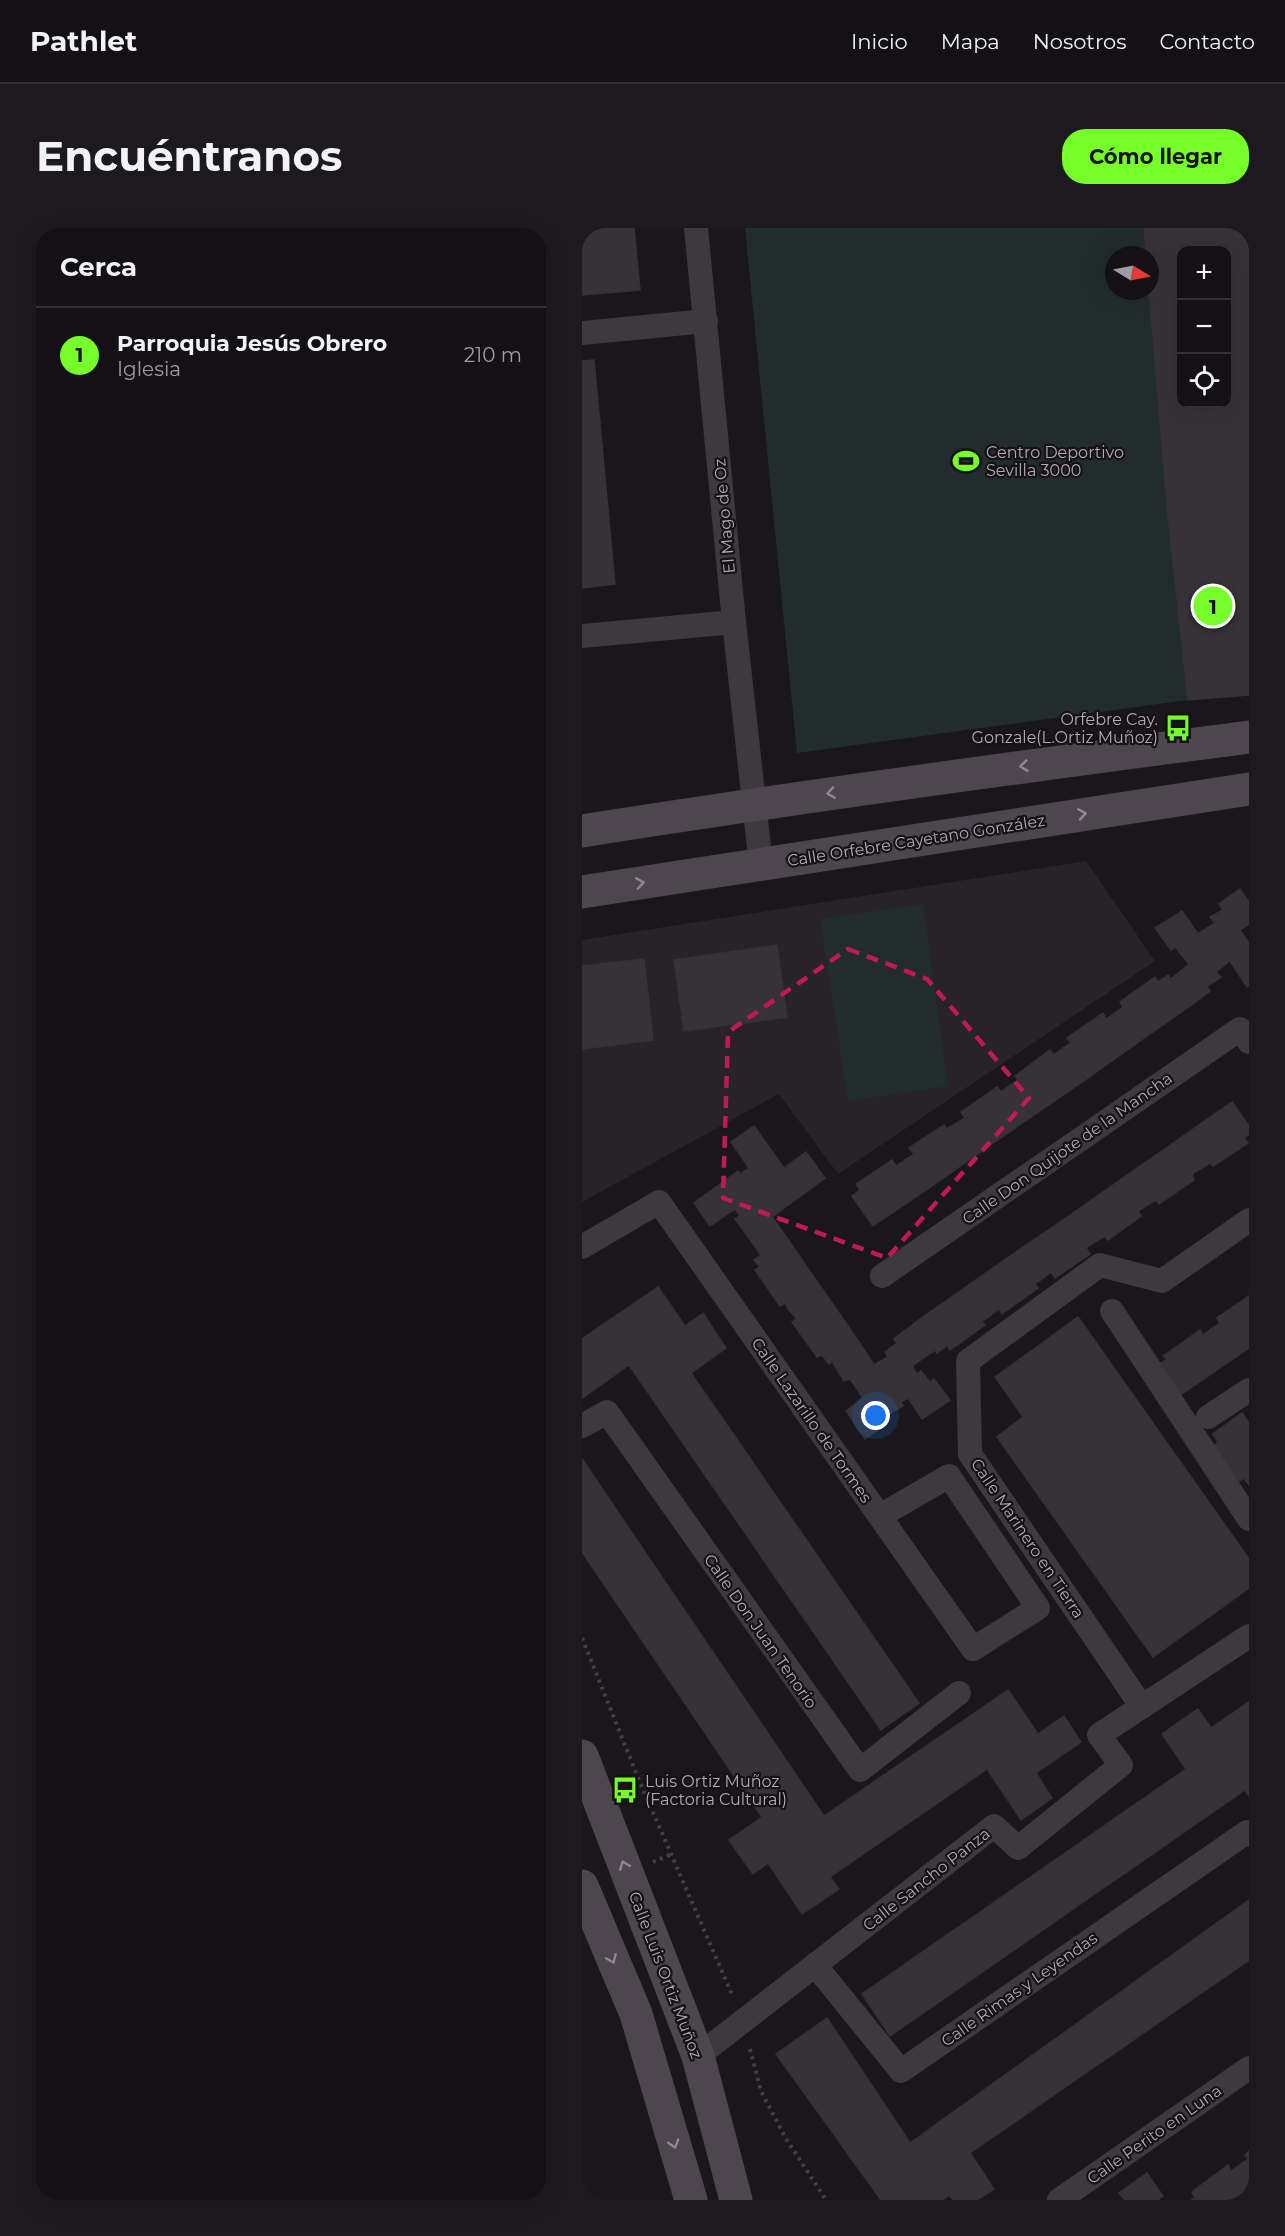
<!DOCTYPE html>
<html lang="es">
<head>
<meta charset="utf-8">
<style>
	:root { --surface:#141114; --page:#1d1a1d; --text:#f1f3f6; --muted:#9d9da0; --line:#333134; --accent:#75fe2a }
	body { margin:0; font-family:Montserrat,sans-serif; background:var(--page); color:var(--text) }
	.controls { position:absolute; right:18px; top:18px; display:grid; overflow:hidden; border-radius:12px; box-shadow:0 6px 24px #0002 }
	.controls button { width:54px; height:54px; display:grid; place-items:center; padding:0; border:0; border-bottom:2px solid var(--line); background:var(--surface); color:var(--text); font:30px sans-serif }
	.compass { position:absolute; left:523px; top:18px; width:54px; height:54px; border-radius:50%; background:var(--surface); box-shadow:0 6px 24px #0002; rotate:100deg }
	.you { position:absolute; left:294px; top:1188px; width:21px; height:21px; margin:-15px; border:4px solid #fff; border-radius:50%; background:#1a73e8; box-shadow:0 0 0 9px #1a73e833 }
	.badge { display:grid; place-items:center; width:39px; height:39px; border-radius:50%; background:var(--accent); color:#111; font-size:20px; font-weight:700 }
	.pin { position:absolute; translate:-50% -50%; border:3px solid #fff; box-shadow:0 2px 6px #0006 }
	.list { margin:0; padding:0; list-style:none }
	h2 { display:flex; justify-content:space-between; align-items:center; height:78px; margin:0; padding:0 24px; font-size:26px }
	h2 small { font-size:20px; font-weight:400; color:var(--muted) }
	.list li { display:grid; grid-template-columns:39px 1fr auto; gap:18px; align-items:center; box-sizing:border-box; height:96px; padding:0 24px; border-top:2px solid var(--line) }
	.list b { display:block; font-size:22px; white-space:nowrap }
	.list p { margin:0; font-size:20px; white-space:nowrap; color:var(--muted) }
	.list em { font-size:20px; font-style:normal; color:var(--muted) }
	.icon { flex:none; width:33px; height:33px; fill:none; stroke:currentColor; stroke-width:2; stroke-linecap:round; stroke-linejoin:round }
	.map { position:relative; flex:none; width:667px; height:1972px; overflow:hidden; border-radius:24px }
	header { display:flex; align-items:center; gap:36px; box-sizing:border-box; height:84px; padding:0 30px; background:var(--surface); border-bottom:2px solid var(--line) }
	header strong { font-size:28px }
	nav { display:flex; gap:33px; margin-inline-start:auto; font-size:21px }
	.intro { display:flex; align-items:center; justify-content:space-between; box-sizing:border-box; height:144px; padding:0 36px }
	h1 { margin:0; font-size:42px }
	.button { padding:15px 27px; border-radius:24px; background:var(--accent); color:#111; font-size:21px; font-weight:700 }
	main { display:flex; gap:36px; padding:0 36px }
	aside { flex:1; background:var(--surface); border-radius:24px; box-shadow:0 6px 24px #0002 }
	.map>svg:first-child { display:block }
</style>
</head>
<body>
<header>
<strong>Pathlet</strong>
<nav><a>Inicio</a><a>Mapa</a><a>Nosotros</a><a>Contacto</a></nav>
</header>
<div class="intro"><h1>Encuéntranos</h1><a class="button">Cómo llegar</a></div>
<main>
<aside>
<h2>Cerca<small></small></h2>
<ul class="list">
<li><span class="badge">1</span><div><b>Parroquia Jesús Obrero</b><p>Iglesia</p></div><em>210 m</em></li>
</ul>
</aside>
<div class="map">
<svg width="667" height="1972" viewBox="0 0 667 1972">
	<rect width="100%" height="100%" fill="#1a171a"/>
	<polygon fill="#272327" points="504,633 573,733 256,946 197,866 0,974 0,712"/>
	<g fill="#232c2d">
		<polygon points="163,0 562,0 565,27 532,27 532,63 568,63 586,288 606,472 215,525"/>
		<polygon points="341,676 366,858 266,873 238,691"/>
	</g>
	<g fill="#363236" stroke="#363136" stroke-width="1.5" fill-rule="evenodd">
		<polygon points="0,0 52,0 58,62 0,67"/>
		<path d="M562,0H667V279L586,288L567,63L568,27H564ZM600,22H644V176H600Z"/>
		<polygon points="12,132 33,356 0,360 0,133"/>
		<polygon points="667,279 667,467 606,472 586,288"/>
		<polygon points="658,661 667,674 667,696 658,702 667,715 667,757 665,759 648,733 634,744 639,749 625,758 628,763 608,778 589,751 607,736 593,719 589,722 573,700 600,683 616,706 633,695 628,689 641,682 637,676"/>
		<polygon points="195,717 205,789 102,803 92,732"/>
		<polygon points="62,731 71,812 0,821 0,738"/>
		<polygon points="586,747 608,778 555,815 532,786 541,779 538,774 573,749 576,754"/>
		<polygon points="521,785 524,791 532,786 555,815 503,852 481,820 489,815 485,810"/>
		<polygon points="481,820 503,852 449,889 427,858 436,852 433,848 468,822 472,827"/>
		<polygon points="427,858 449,889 397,925 376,894 383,890 379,884 415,859 419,864"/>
		<polygon points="650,874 667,898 667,906 662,910 666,915 631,938 628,935 618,941 597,911"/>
		<polygon points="376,894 397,925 344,962 323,932 332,926 327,920 362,897 365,901"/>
		<polygon points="172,898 202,940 224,924 243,950 190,989 205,1010 179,1027 153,991 158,988 153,981 128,998 112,975 156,943 158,946 167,940 149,914"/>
		<polygon points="597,911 618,941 610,946 612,952 577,976 574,972 564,978 544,948"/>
		<polygon points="310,932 314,938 323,932 344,962 291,998 270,968 278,962 274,956"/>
		<polygon points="544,948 564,978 556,983 559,988 526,1012 523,1008 511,1015 491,985"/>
		<polygon points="491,985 511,1015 504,1020 508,1026 473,1050 469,1044 460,1051 440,1020"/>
		<polygon points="205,1010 241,1062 207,1082 203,1075 198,1078 173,1042 178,1039 172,1032"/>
		<polygon points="440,1020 460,1051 453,1056 456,1060 420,1086 417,1081 408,1088 388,1056"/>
		<polygon points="388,1056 408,1088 400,1093 403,1097 368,1122 365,1117 355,1125 334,1094"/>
		<polygon points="76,1059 103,1098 121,1085 144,1120 109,1145 337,1475 299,1502 47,1137 0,1170 0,1111"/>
		<polygon points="241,1062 277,1114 247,1136 240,1127 235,1129 210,1094 215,1091 207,1082"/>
		<polygon points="667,1068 667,1120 651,1131 629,1101 638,1095 635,1090"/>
		<polygon points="496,1089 667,1331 667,1360 571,1429 415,1209 441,1189 413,1149"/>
		<polygon points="334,1094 353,1122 330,1138 335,1146 339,1143 348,1154 352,1151 368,1172 340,1191 326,1170 319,1174 321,1178 300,1190 304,1196 283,1211 264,1183 281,1170 268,1151 262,1153 250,1133 277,1114 292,1137 306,1129 303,1124 315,1115 312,1111"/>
		<polygon points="629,1101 651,1131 597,1168 576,1137 585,1131 581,1128 618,1102 621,1107"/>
		<polygon points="660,1185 667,1195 667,1257 662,1250 657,1253 631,1219 636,1214 631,1206"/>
		<polygon points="0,1231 242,1588 426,1462 456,1506 482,1488 499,1514 454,1545 470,1570 439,1592 405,1541 248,1649 257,1661 220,1686 186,1635 171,1646 147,1612 180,1589 0,1324"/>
		<polygon points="667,1474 667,1568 663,1562 308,1808 280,1766 604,1541 580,1506 616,1481 629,1500"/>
		<polygon points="667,1672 667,1732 388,1925 412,1961 395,1972 371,1972 367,1967 361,1972 299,1972 194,1826 245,1790 328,1915"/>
		<polygon points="667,1923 667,1948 659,1936 666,1931 663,1927"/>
		<polygon points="659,1936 667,1948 667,1972 609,1972 613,1970 610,1964 646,1937 649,1943"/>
		<polygon points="565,1945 581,1968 576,1972 543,1972 537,1965"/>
	</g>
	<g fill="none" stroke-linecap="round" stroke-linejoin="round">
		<g stroke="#443e46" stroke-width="4" stroke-dasharray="3 4.5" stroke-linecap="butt">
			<polyline points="0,1410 57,1552 151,1769"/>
			<polyline points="71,1634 90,1626"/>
			<polyline points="168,1821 179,1863 203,1909 244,1972"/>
		</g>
		<g stroke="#3e383f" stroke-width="24">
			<polyline points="114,0 152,394 179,637"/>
			<polyline points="0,105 124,93"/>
			<polyline points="0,408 152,394"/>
			<polyline points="0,1019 77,974 391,1421 456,1380 367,1248 298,1288"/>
			<polyline points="300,1048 658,801 667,814"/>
			<polyline points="530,1083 667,1291"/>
			<polyline points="626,1189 667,1162"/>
			<polyline points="0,1198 25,1184 278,1542 377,1465"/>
			<polyline points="560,1479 388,1226 386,1133 518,1037 580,1053 667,992"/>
			<polyline points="233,1737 319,1843 665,1604 667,1607"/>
			<polyline points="116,1828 412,1598 436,1620 539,1537 517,1507 667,1408"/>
			<polyline points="477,1972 667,1840"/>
		</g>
		<g stroke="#4d464f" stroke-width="33">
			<path d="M0,603C222,568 444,538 667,509"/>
			<polyline points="0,664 667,561"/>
			<polyline points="0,1528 116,1828 154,1972"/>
			<polyline points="0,1658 54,1786 109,1972"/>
		</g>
	</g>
	<defs><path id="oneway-chevron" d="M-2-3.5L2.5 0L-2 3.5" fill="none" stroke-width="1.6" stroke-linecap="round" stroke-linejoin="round" transform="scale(1.5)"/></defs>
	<g stroke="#918695">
		<use href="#oneway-chevron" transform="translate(442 538) rotate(173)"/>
		<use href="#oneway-chevron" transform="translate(249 565) rotate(172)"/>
		<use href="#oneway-chevron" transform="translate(500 586) rotate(-9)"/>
		<use href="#oneway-chevron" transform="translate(58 655) rotate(-9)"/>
		<use href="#oneway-chevron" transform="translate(42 1637) rotate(-111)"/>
		<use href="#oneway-chevron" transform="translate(30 1731) rotate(67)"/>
		<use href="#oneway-chevron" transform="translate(92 1916) rotate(73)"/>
	</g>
	<path fill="none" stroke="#c2185b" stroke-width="4.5" stroke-dasharray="12 8" stroke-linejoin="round" d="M266,721L345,751L447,870L305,1030L141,970L146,804Z"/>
	<defs>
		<g id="stadium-bare" transform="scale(2.07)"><path d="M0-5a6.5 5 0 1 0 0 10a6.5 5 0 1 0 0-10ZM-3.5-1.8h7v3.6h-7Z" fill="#75fe2a" stroke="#151215" stroke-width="2.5" paint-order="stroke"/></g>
		<g id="bus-bare" transform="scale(2.07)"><path d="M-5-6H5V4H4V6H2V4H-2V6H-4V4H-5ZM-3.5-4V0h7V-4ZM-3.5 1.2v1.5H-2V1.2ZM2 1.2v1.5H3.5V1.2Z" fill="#75fe2a" stroke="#151215" stroke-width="2.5" paint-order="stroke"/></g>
	</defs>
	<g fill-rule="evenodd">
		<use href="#stadium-bare" x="384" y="233"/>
		<use href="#bus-bare" x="596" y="500"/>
		<use href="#bus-bare" x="43" y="1562"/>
	</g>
	<g text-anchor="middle" stroke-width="4.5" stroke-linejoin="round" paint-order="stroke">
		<g font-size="16" fill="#b5a8ba" stroke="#151215" text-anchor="start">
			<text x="404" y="230">Centro Deportivo<tspan x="404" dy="18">Sevilla 3000</tspan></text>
			<text x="576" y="497" text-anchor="end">Orfebre Cay.<tspan x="576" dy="18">Gonzale(L.Ortiz Muñoz)</tspan></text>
			<text x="63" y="1559">Luis Ortiz Muñoz<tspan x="63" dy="18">(Factoria Cultural)</tspan></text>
		</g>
		<g font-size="16" fill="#b5a8ba" stroke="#151215">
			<text transform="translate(142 288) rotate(-95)" y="6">El Mago de Oz</text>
			<text transform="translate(334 612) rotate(-9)" y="6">Calle Orfebre Cayetano González</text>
			<text transform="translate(485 920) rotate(-35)" y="6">Calle Don Quijote de la Mancha</text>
			<text transform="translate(230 1192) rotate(55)" y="6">Calle Lazarillo de Tormes</text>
			<text transform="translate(446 1310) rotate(56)" y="6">Calle Marinero en Tierra</text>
			<text transform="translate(179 1403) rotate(55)" y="6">Calle Don Juan Tenorio</text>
			<text transform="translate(344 1651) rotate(-38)" y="6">Calle Sancho Panza</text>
			<text transform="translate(84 1747) rotate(69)" y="6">Calle Luis Ortiz Muñoz</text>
			<text transform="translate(437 1761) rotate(-35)" y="6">Calle Rimas y Leyendas</text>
			<text transform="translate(572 1906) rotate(-35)" y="6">Calle Perito en Luna</text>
		</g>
	</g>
</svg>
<div class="controls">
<button>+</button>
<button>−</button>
<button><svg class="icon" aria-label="locate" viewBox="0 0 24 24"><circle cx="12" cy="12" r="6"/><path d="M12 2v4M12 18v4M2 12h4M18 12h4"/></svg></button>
</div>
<svg class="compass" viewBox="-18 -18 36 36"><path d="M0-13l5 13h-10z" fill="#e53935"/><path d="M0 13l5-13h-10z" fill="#9d9da0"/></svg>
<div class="you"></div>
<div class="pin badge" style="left:631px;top:378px">1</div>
</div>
</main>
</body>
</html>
